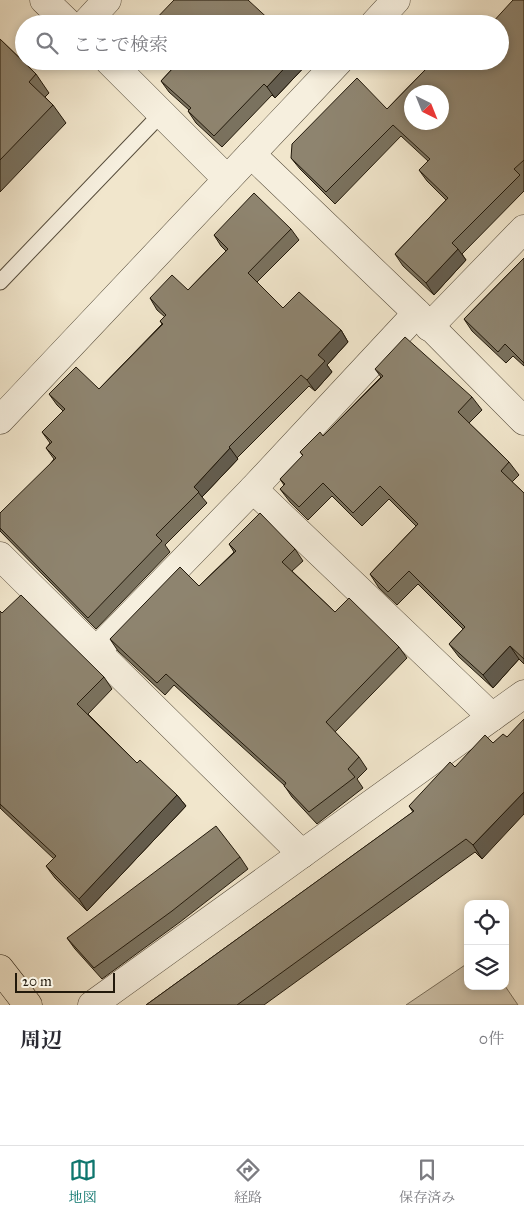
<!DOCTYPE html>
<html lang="ja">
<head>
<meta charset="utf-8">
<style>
	:root { --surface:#fff; --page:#f2f2f3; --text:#2b2b33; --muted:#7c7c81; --line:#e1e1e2; --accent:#0f766e }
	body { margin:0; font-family:"IM FELL Great Primer","Noto Serif JP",serif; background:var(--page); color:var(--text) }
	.controls { position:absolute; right:15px; bottom:15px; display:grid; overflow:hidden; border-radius:10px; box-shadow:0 2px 8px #0003 }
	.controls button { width:45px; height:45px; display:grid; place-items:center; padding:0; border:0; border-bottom:1px solid var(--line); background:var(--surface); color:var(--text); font:25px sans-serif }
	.compass { position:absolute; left:404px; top:85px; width:45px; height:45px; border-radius:50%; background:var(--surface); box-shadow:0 2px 8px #0003; rotate:137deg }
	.scale { position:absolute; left:15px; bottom:12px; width:100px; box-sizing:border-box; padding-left:5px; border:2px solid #22190b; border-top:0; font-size:14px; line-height:18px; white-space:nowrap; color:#22190b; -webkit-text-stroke:4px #f6efde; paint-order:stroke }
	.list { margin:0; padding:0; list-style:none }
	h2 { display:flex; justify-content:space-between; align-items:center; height:65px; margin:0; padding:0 20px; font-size:21px }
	h2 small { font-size:16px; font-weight:400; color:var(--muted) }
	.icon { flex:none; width:28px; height:28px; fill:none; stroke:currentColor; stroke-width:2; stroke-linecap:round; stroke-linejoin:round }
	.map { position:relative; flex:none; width:524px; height:1005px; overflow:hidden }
	.search { position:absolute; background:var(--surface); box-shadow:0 2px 8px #0003; left:15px; right:15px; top:15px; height:55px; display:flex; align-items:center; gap:12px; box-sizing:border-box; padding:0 18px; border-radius:28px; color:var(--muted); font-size:19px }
	.sheet { height:140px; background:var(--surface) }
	nav { display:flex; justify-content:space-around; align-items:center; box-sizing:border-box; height:70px; border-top:1px solid var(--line); background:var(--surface); font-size:14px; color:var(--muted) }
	nav a { display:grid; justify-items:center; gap:2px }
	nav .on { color:var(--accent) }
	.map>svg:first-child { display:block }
</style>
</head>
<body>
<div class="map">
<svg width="524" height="1005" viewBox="0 0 524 1005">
	<rect width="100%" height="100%" fill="#f1e6cc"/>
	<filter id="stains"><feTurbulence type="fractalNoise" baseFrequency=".004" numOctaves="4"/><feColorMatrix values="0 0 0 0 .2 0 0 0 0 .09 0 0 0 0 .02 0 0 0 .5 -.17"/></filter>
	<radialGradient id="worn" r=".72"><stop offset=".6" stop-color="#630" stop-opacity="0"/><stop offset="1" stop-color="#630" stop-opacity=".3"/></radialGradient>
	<polygon fill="#cec3ab" stroke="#786e5b" points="468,963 468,986 505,986 518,1005 406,1005"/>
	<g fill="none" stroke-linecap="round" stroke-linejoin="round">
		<g stroke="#564c3b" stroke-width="17">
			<polyline id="lane" points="0,282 162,113"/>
		</g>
		<g stroke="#564c3b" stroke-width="29">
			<g id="street">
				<polyline points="44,0 69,24"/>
				<polyline points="85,24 107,0"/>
				<polyline points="374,24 396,0"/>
				<polyline points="109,61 227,179"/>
				<polyline points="251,154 417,313 524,421"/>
				<polyline points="429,327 524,229"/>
				<polyline points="0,420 339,61"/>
				<polyline points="253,489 492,717"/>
				<polyline points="0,556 302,854"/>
				<polyline points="96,651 253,489 417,313"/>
				<polyline points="92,1005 524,694"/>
			</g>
		</g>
		<g stroke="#22190b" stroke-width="29">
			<polyline id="highway" points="0,969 28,1005"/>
		</g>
		<use href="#lane" stroke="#f6efde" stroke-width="15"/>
		<use href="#street" stroke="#f6efde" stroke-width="28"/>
		<use href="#highway" stroke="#f1e6cc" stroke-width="28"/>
	</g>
	<g fill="#7a725f" stroke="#22190b">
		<polygon points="524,0 524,191 462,254 466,260 434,295 403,266 395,254 446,200 427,181 419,170 428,161 401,136 335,204 300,169 291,158 387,109 425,70 419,61 500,61"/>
		<polygon points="0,39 36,74 49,93 45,97 53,105 66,123 0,192"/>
		<polygon points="165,61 310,61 275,98 272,95 222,147 196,123 188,111 189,110 169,92 161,81 173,68"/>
		<polygon points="291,229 299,240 257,282 283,308 341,330 348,342 327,365 332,372 315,391 309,386 237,458 238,459 202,497 207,503 165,545 170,552 96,629 0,531 0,528 54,459 46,448 50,443 42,432 63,411 57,405 49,394 99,389 162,324 160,321 165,317 157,310 150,298 188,290 226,251 221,246 214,235"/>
		<polygon points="524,258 524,366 513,356 506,363 472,331 464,319"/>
		<polygon points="375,369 472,397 482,410 469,423 509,462 519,475 512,482 524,493 524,664 519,659 493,688 459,657 449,644 463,629 418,584 397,605 379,588 370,574 416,526 389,499 362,526 332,496 308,520 290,502 280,489 284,485 280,479 303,456 300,452 323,436 381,377"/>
		<polygon points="229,544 295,549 303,561 292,571 335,612 399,647 407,658 335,732 359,757 367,769 357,779 363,788 317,824 292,797 284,785 174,685 165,695 118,651 110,639 199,586 234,552"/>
		<polygon points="0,611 2,613 104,677 112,689 88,714 137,763 177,795 186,806 87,911 55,878 46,866 54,859 0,808"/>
		<polygon points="507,737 482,859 475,852 264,1005 146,1005 413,812 409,806 455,767 493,743"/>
		<polygon points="240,857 248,869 180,922 102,979 75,949 67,938"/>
	</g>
	<g fill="#635c4e" stroke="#22190b">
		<polygon points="291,61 310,61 275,98 267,87"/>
		<polygon points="458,249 466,260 434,295 426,283"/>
		<polygon points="341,330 348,342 327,365 332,372 315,391 307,380 318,355"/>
		<polygon points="230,448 238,459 202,497 194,487"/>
		<polygon points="510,646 519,659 493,688 483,675"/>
		<polygon points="524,792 524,814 482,859 473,845"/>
		<polygon points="177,795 186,806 87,911 79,899"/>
	</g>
	<g fill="#8e846f" stroke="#22190b" fill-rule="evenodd">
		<polygon points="174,0 248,0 274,24 151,24"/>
		<path d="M513,0H524V160L514,169L520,175L452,243L458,249L426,283L395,254L448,198L419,170L430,159L393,125L326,192L291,158L292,144L357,78L387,109L427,68L420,61H500V24H491ZM412,92H442V122H412Z"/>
		<polygon points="456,18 461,24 451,24"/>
		<polygon points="0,39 36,74 29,82 53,105 0,160"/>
		<polygon points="169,61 291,61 267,87 264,84 214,136 188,111 191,108 161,81 175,66"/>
		<polygon points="254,193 291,229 248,273 283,308 299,292 341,330 318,355 325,361 307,380 301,375 229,447 230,448 194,487 199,492 156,535 162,541 88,618 0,528 0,513 56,458 46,448 52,442 42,432 65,409 49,394 76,367 99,389 163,324 160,321 166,315 150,298 172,275 188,290 228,249 214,235"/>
		<polygon points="524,258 524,363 505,344 498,352 464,319"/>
		<polygon points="405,337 472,397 458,412 509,462 501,471 524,493 524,659 510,646 483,675 449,644 465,627 409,571 388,592 370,574 418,524 380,486 353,513 323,483 299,507 280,489 285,484 280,479 303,455 300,452 320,432 323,436 383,376 375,369"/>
		<polygon points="260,513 295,549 282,562 335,612 349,598 399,647 326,722 359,757 348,769 355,777 309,812 284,786 286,783 166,674 157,683 110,639 180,567 199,586 236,551 229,544"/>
		<polygon points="21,595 104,677 77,704 137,763 140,760 177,795 79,899 46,866 56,856 0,804 0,611 2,613"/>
		<polygon points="524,719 524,792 473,845 466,839 237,1005 146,1005 414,811 409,806 450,762 455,767 485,735 493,743 503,734 507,737"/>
		<polygon points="216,826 240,857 172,911 94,968 67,938"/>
	</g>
	<rect width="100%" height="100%" filter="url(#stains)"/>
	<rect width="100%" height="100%" fill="url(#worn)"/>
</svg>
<div class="controls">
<button><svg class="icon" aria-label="locate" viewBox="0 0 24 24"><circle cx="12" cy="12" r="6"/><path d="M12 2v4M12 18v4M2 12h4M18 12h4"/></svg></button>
<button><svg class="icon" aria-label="layers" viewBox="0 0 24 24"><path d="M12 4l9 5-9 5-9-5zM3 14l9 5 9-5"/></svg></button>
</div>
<svg class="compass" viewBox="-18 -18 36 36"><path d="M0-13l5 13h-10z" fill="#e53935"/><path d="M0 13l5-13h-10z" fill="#7c7c81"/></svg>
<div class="scale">20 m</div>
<div class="search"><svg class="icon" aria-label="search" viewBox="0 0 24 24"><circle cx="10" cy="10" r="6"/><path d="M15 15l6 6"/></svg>ここで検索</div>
</div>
<section class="sheet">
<h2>周辺<small>0件</small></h2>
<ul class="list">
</ul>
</section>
<nav>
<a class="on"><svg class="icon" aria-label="map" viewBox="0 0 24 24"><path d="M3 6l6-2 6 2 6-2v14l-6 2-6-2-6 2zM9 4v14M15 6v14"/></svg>地図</a>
<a><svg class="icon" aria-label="directions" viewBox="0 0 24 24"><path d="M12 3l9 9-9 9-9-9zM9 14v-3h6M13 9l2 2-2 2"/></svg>経路</a>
<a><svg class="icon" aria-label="saved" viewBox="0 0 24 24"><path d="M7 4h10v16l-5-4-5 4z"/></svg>保存済み</a>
</nav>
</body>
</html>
